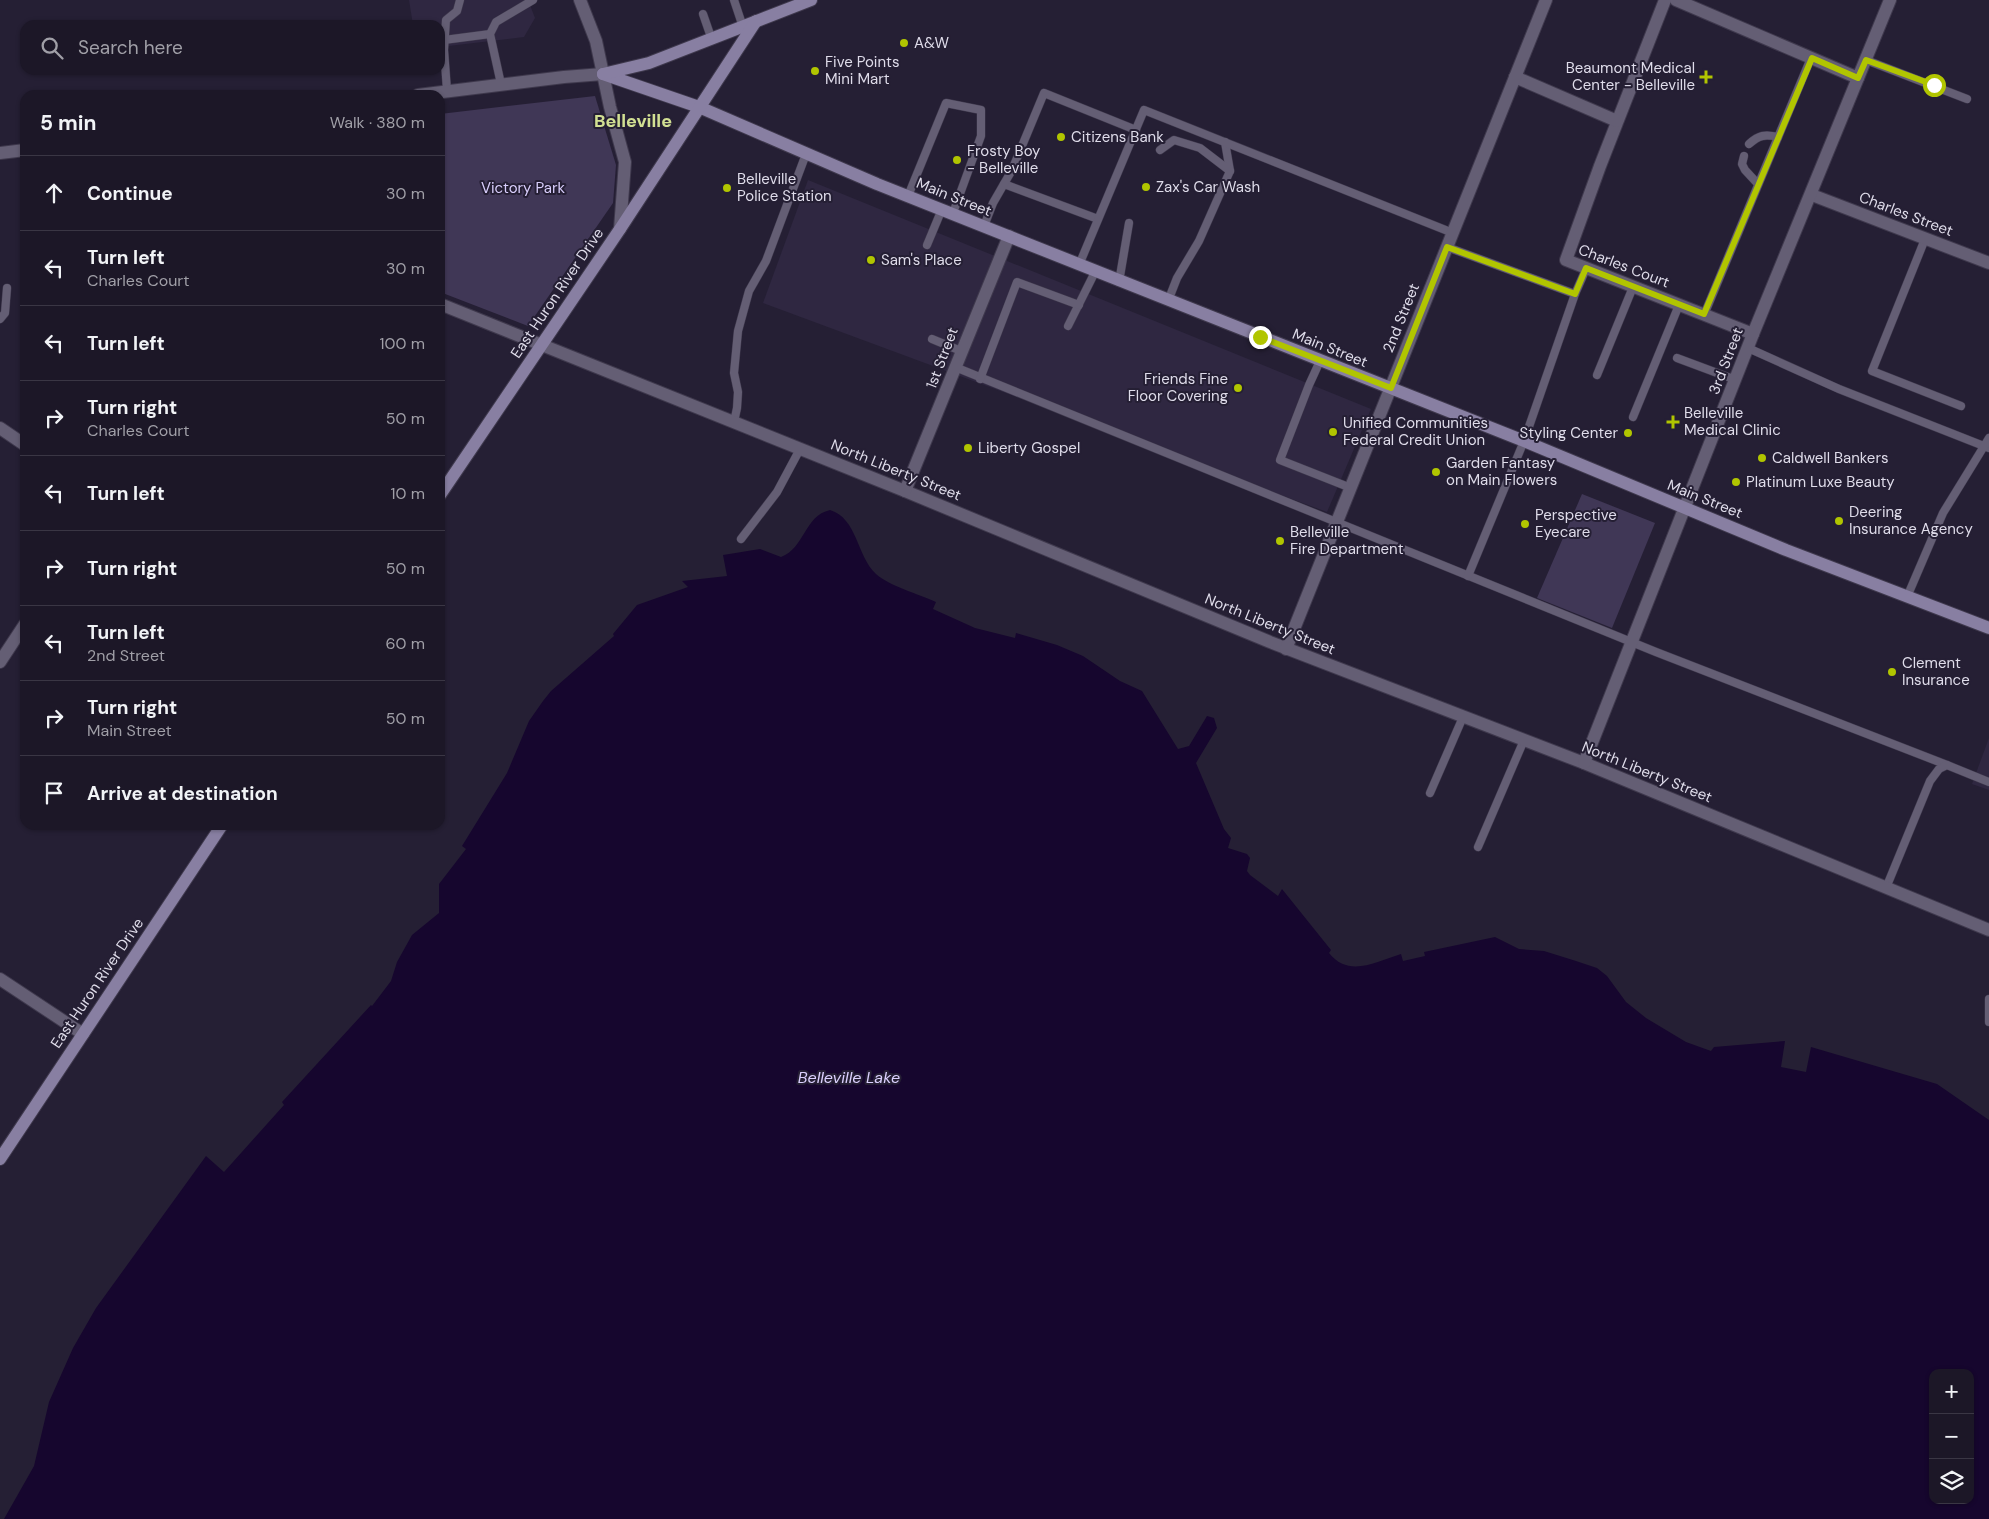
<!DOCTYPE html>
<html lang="en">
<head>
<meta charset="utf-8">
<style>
	:root { --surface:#1c1727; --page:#292433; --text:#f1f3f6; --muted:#a09fa7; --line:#3a3644 }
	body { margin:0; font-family:"DM Sans",sans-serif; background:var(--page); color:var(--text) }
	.controls { position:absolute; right:15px; bottom:15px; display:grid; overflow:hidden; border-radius:10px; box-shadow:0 1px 4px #0004 }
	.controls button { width:45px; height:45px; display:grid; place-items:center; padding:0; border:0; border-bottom:1px solid var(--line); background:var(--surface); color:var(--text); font:25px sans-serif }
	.stop { position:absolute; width:15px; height:15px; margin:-11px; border:4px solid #b1c500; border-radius:50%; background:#fff }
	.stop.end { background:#b1c500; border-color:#fff; box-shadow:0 1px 5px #0008 }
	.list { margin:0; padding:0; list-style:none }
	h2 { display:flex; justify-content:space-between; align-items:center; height:65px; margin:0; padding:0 20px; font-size:21px }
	h2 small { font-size:16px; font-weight:400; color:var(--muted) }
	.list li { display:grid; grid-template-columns:32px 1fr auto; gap:15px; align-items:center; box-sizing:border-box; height:75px; padding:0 20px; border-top:1px solid var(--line) }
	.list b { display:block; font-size:19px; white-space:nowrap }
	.list p { margin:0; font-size:16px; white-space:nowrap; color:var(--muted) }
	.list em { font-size:16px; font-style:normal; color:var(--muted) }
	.icon { flex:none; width:28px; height:28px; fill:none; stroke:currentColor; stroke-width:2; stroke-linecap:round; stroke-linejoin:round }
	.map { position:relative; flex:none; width:1989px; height:1519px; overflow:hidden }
	.search { position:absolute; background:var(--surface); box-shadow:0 1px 4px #0004; left:20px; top:20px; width:425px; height:55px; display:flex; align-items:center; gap:12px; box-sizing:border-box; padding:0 18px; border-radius:15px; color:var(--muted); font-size:19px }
	.panel { position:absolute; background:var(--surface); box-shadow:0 1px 4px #0004; left:20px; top:90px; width:425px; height:740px; border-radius:15px }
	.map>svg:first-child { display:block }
</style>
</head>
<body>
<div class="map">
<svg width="1989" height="1519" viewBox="0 0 1989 1519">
	<rect width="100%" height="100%" fill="#251f34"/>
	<g fill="#2f2741">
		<polygon points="409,0 528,0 535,18 524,37 440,47 440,25 413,25"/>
		<polygon points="808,180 1371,409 1327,512 763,303"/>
		<polygon points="1989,738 1989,790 1972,784"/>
	</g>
	<g fill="#403756">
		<polygon points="595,96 616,165 613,203 528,326 440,292 440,114"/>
		<polygon points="1582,494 1655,523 1612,628 1537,598"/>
	</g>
	<path fill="#16062e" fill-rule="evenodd" d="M830,510C858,519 856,555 876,574C889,586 919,594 936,602L933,609L975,628L1015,638L1016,633L1057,645L1083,656L1120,681L1142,691L1178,749L1189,746L1207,716L1214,718L1217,728L1196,763L1224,829L1231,838L1228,848L1247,854L1250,858L1247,871L1250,875L1278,896L1282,889L1331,950L1329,953C1349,978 1375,962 1401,954L1403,961L1425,956L1424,952L1495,937L1519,949L1544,951L1576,961L1597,968L1607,976L1626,1002L1646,1018L1686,1042L1711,1051L1714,1047L1785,1041L1781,1067L1806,1072L1811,1047L1937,1084L1989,1120V1519H4L34,1466L49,1402L73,1348L96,1308L206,1156L224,1172L284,1105L282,1102L371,1005L372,1006L391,981L397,962L412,935L439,913V884L466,849L462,846L507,773L529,721L543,701L551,691L614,636L613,634L637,605L688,587L682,581L727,576L723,555L760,549L781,557C805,548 804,516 830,510ZM1933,1373H1970V1500H1933Z"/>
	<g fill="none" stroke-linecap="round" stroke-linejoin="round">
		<g stroke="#3f394d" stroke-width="9">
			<g id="service">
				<polyline points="734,0 743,27"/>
				<polyline points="703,14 712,40"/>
				<polyline points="444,40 490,34"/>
				<polyline points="1866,60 1967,99"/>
				<polyline points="501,84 490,34 496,22 533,0"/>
				<polyline points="447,90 444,50 446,20 457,11 460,0"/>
				<polyline points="1225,142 1230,171"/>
				<path d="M1749,144C1759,135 1765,134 1778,137"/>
				<polyline points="1160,150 1174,140 1200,148 1230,171 1199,241 1177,278 1168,301"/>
				<polyline points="1744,156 1742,164 1745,170 1758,184"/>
				<polyline points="1004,184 1098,219"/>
				<polyline points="908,196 946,103 981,110 981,136 953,213"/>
				<polyline points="984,226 993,203 1012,170 1044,93 1136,130"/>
				<polyline points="1925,239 1872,371 1961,406"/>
				<polyline points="927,245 942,209"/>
				<polyline points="1447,247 1575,294 1586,269"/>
				<polyline points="1079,265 1144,110 1453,233"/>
				<polyline points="1119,282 1129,223"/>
				<polyline points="1704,315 1811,58"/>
				<polyline points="0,319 5,313 7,288"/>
				<polyline points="1068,326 1095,272"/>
				<polyline points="932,339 961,351"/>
				<polyline points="1748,348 1839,389 1989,448"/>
				<polyline points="1677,358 1736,380"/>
				<polyline points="1320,361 1309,385 1280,460 1351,488"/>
				<polyline points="955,367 1656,652 1947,765"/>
				<polyline points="1597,375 1633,287"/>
				<polyline points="980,379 1017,282 1079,305"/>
				<polyline points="1633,417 1679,305"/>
				<polyline points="734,422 737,408 738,392 734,373 738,331 749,291 766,261 806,154"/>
				<polyline points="741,539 777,492 800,449"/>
				<polyline points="1468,576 1524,441 1575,294"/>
				<polyline points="1907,597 1943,513 1989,438"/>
				<polyline points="1430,793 1463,717"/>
				<polyline points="1478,847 1524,740"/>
				<polyline points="1886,888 1930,781 1939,769 1947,765 1989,782"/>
				<polyline points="1989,999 1989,1022"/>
			</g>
		</g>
		<g stroke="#3f394d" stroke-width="14">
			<g id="minor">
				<polyline points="1665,0 1600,166 1566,260 1753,334"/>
				<polyline points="1676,0 1858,78"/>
				<polyline points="1515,77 1617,121"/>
				<polyline points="1812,195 1989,263"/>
				<polyline points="440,304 905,491 1270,642 1584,763 1989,930"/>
				<polyline points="0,428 25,445"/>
				<polyline points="905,491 1009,236"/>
				<polyline points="1286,649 1546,0"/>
				<polyline points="0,662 25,624"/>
				<polyline points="1584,763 1753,334 1890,0"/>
				<polyline points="0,979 83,1034"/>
			</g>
		</g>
		<g stroke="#3f394d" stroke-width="14">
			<g id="tertiary">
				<polyline points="580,0 596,41 610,107 625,162 620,229"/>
				<polyline points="418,95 564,77 603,74"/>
				<polyline points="0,153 25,150"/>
			</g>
		</g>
		<g stroke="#3f394d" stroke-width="14">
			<g id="secondary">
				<polyline points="603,74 699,107 877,184 1524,441 1786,550 1989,628"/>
				<polyline points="603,74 649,63 811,0"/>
				<polyline points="440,495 620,229 756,21"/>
				<polyline points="0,1159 222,825"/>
			</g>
		</g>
		<use href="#service" stroke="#645e74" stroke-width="8"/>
		<use href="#minor" stroke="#645e74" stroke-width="12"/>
		<use href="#tertiary" stroke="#645e74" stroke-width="12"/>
		<use href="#secondary" stroke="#887fa2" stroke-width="12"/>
	</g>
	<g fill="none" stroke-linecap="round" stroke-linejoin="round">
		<polyline stroke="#b1c500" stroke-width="6" points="1260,337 1391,388 1447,247 1575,294 1586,268 1704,314 1812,58 1858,78 1866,60 1934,85"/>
	</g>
	<g fill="#b1c500" stroke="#251f34" stroke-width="2">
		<circle cx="904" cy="43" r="5"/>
		<circle cx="815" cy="71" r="5"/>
		<path d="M1703.5 69.5h5v5h5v5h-5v5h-5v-5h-5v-5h5z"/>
		<circle cx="1061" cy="137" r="5"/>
		<circle cx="957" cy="160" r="5"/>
		<circle cx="1146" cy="187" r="5"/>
		<circle cx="727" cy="188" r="5"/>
		<circle cx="871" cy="260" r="5"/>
		<circle cx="1238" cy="388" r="5"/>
		<path d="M1670.5 414.5h5v5h5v5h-5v5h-5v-5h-5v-5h5z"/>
		<circle cx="1333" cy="432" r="5"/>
		<circle cx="1628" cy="433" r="5"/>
		<circle cx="968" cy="448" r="5"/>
		<circle cx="1762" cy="458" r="5"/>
		<circle cx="1436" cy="472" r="5"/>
		<circle cx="1736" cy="482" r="5"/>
		<circle cx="1839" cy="521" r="5"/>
		<circle cx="1525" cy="524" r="5"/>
		<circle cx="1280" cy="541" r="5"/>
		<circle cx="1892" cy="672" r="5"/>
	</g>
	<g text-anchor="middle" stroke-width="4" stroke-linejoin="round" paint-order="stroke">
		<g font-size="15" fill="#dfdcea" stroke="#251f34" text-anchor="start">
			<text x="914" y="48">A&amp;W</text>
			<text x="825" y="67">Five Points<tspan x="825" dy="17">Mini Mart</tspan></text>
			<text x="1695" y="73" text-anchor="end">Beaumont Medical<tspan x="1695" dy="17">Center - Belleville</tspan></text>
			<text x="1071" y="142">Citizens Bank</text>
			<text x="967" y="156">Frosty Boy<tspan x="967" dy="17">- Belleville</tspan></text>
			<text x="737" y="184">Belleville<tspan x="737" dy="17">Police Station</tspan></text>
			<text x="1156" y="192">Zax's Car Wash</text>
			<text x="881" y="265">Sam's Place</text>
			<text x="1228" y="384" text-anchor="end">Friends Fine<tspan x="1228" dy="17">Floor Covering</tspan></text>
			<text x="1684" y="418">Belleville<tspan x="1684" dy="17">Medical Clinic</tspan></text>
			<text x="1343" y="428">Unified Communities<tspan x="1343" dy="17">Federal Credit Union</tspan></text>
			<text x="1618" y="438" text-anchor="end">Styling Center</text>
			<text x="978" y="453">Liberty Gospel</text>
			<text x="1772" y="463">Caldwell Bankers</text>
			<text x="1446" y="468">Garden Fantasy<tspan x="1446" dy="17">on Main Flowers</tspan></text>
			<text x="1746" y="487">Platinum Luxe Beauty</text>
			<text x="1849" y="517">Deering<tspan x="1849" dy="17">Insurance Agency</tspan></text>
			<text x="1535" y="520">Perspective<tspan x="1535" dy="17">Eyecare</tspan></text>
			<text x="1290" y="537">Belleville<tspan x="1290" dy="17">Fire Department</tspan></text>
			<text x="1902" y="668">Clement<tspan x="1902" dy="17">Insurance</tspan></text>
		</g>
		<g font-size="15" fill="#d9cefc" stroke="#251f34">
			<text x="523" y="193">Victory Park</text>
		</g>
		<g font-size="15" fill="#dfdcea" stroke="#251f34">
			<text transform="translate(954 197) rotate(22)" y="5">Main Street</text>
			<text transform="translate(1906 214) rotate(21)" y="5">Charles Street</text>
			<text transform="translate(1624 266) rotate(21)" y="5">Charles Court</text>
			<text transform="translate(557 293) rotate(-56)" y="5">East Huron River Drive</text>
			<text transform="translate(1401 318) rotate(-68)" y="5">2nd Street</text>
			<text transform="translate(1330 348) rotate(22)" y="5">Main Street</text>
			<text transform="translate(942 358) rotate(-69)" y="5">1st Street</text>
			<text transform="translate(1726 361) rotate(-69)" y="5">3rd Street</text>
			<text transform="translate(896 470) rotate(22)" y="5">North Liberty Street</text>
			<text transform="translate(1705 499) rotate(22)" y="5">Main Street</text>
			<text transform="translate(1270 624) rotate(22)" y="5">North Liberty Street</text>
			<text transform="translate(1647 772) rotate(22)" y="5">North Liberty Street</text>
			<text transform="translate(97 983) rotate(-56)" y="5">East Huron River Drive</text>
		</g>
		<g font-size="16" font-style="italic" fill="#dbd0fe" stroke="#251f34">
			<text x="849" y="1083">Belleville Lake</text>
		</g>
		<g font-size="18" font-weight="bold" fill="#d2e093" stroke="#251f34">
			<text x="633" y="127">Belleville</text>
		</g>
	</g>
</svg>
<div class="controls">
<button>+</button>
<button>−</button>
<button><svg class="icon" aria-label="layers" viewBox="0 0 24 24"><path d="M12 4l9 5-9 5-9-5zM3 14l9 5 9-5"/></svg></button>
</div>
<div class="stop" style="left:1934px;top:85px"></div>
<div class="stop end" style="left:1260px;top:337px"></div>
<div class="search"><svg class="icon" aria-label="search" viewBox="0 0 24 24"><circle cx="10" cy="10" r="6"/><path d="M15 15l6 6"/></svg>Search here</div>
<section class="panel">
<h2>5 min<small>Walk · 380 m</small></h2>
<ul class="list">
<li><svg class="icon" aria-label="ahead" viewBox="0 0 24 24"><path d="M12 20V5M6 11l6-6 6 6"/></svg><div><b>Continue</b></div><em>30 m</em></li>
<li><svg class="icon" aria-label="left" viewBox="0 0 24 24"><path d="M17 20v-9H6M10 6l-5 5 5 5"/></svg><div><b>Turn left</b><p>Charles Court</p></div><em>30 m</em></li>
<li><svg class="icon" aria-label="left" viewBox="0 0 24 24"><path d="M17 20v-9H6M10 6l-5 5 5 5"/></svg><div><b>Turn left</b></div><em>100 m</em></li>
<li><svg class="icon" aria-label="right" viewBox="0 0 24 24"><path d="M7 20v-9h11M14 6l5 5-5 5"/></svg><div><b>Turn right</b><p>Charles Court</p></div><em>50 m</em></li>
<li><svg class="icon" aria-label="left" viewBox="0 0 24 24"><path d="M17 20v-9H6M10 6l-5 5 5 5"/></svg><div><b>Turn left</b></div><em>10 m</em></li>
<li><svg class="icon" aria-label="right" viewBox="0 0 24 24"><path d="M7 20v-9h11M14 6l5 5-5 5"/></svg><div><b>Turn right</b></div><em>50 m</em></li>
<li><svg class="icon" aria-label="left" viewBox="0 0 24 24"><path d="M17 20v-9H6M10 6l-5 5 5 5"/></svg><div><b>Turn left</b><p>2nd Street</p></div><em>60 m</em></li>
<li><svg class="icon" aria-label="right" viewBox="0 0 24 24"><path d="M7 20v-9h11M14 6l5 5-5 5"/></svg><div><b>Turn right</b><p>Main Street</p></div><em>50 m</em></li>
<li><svg class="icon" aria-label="arrive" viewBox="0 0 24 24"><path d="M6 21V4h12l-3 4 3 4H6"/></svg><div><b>Arrive at destination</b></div></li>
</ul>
</section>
</div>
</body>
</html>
